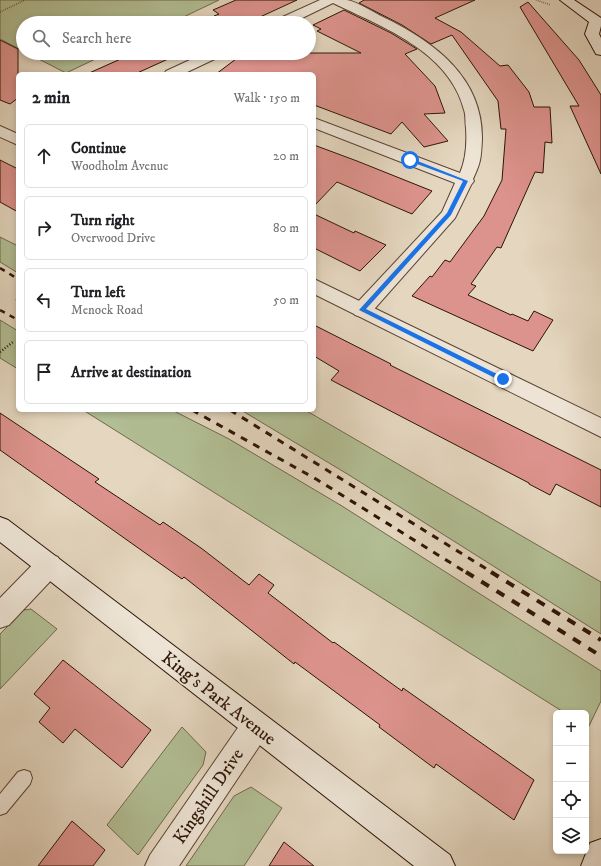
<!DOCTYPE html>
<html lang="en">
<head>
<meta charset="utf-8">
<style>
	:root { --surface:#fff; --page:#f2f2f2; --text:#202124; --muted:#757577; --line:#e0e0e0 }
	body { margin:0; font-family:"IM FELL DW Pica",serif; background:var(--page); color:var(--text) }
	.controls { position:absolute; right:12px; bottom:12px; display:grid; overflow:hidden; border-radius:6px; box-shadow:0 2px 6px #0003 }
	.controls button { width:36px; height:36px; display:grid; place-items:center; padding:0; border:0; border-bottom:1px solid var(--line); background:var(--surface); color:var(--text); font:20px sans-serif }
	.stop { position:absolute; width:12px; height:12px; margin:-9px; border:3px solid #1a73e8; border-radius:50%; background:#fff }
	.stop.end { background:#1a73e8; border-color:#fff; box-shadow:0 1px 4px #0008 }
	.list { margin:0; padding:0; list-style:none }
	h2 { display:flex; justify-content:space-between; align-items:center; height:52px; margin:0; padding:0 16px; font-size:17px }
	h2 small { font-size:13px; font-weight:400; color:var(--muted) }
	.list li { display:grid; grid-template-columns:26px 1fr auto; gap:12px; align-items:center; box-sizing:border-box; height:64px; margin:0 8px 8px; padding:0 8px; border:1px solid var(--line); border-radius:6px }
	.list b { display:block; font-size:15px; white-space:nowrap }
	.list p { margin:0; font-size:13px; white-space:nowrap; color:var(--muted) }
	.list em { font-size:13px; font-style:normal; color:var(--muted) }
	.icon { flex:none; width:22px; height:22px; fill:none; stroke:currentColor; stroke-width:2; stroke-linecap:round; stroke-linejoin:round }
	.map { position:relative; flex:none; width:601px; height:866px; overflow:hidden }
	.search { position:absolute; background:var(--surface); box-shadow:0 2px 6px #0003; left:16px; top:16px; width:300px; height:44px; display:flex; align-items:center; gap:10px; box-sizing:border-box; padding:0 14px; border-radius:22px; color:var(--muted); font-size:15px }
	.panel { position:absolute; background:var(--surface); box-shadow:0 2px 6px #0003; left:16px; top:72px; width:300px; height:340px; border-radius:6px }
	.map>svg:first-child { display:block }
</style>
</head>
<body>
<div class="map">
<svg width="601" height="866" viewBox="0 0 601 866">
	<rect width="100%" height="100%" fill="#e4d6bf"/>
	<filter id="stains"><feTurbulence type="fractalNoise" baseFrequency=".005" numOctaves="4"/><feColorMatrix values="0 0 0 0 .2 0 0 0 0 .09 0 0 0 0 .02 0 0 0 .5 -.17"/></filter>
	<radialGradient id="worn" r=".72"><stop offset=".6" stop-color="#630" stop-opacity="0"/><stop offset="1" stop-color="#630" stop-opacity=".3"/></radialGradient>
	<g fill="#b2be94" stroke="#6f694d">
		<polygon points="0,0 219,0 171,23 23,23 23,51 0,39"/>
		<polygon points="27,53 108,53 66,73"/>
		<polygon points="0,237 18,246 18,273 0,262"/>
		<polygon points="0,320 18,331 18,369 0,358"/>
		<polygon points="83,410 172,410 229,439 342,506 601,671 601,701 588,728 586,726 586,713 565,713"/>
		<polygon points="241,410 305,410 601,582 601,634 349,475"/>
		<polygon points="31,609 57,629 0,689 0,634 24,610"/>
		<polygon points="182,727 206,752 203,765 138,855 107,825"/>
		<polygon points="251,787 282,808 244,866 186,866 234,796"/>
	</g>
	<g fill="#dd938d" stroke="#2c1406">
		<polygon points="236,0 297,0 247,23 228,23 214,16 219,14 213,10"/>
		<polygon points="364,0 475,0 435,18 461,32 500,66 508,65 529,92 534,107 550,107 552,143 545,142 543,173 535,172 501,248 497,247 471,284 476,286 468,295 511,315 512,314 528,321 534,311 553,320 533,351 412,296 430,276 432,277 445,260 450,262 484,216 502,180 506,129 501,129 498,101 452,35 431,44 402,25 359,3"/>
		<polygon points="528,2 579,60 601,95 601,174 570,106 579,106 520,7"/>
		<polygon points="344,10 391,33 417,49 405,54 435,86 445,113 424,114 448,141 424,147 402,122 391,134 314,105 314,74 216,74 244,53 361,53 317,31 321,29 313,25"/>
		<polygon points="0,40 18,49 18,98 10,104 0,100"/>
		<polygon points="134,53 175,53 177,55 135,74 87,74"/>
		<polygon points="314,145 357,161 432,191 412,214 337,182 314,206"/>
		<polygon points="0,160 18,169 18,212 0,202"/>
		<polygon points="314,214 354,233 355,231 386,245 360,271 314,248"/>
		<polygon points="314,325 391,364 390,365 601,470 601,507 556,484 550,495 529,484 529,483 331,380 339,371 314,356"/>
		<polygon points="0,413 99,479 95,482 160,525 163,522 201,548 249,585 259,574 274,585 268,593 333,643 334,642 402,691 403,688 534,780 514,820 436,764 434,768 379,727 380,725 295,662 294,664 184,577 182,579 0,450"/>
		<polygon points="63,660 151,730 122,768 75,729 63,743 39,722 50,708 34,694"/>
		<polygon points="72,821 105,850 93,866 38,866"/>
		<polygon points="284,842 314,866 269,866"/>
	</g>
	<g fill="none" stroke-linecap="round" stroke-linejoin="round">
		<g stroke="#5a4434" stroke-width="2">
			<polygon id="service" points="24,770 30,772 32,778 30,784 6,813 0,815 0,794 18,772"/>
		</g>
		<g stroke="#5a4434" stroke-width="2">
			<g id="minor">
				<path d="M320,0C328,0 339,0 347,0C358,2 373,12 383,17C433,41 483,77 482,139C481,158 481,162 473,179L474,181L471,185L455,218L369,315L362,317L355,315L352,310L355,305L442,212L455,183L314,128V118L460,173C466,159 467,143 466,128C465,122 466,115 464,110C449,51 382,27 333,3L292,23H274L276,20Z"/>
				<polygon points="205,53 223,53 221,56 183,74 164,74 166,71"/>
				<polygon points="49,554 58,557 61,565 58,573 9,625 0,628 0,598 40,557"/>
				<polygon points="256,712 266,716 270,726 266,736 179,866 145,866 150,855 246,716"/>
			</g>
		</g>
		<g stroke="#5a4434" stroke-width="2">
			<g id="tertiary">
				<polygon points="0,126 18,134 18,145 0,137"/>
				<polygon points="314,279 601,418 601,437 314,294"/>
			</g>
		</g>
		<g stroke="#2c1406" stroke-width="2">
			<g id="secondary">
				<polygon points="560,0 574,0 601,18 601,26 599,34 601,38 601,55 596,54 585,34 589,22"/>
				<polygon points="0,517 8,520 450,855 455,866 414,866 0,542"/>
				<polygon points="601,839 601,866 581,866 590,843"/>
			</g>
		</g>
		<g stroke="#2c1406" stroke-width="1.5" stroke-dasharray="0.5 1.5" stroke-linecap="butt">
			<polyline points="536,0 551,5"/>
			<polyline points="0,12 25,0"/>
		</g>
		<polyline stroke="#2c1406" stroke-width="2" stroke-dasharray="1 1.5" stroke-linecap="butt" points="16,299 18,300"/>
		<polyline stroke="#2c1406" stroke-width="2.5" stroke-dasharray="1 2" stroke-linecap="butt" points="0,352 13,342"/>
		<use href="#service" fill="#ede4d5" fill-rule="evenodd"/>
		<use href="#minor" fill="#ede4d5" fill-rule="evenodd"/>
		<use href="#tertiary" fill="#ede4d5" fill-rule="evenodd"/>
		<use href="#secondary" fill="#ede4d5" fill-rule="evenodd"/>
		<g stroke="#2c1406" stroke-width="2.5" stroke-dasharray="5.5 5.5" stroke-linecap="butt">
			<polyline points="0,268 18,279"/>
			<polyline points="0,310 18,320"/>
		</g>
		<g stroke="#2c1406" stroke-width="3" stroke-dasharray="7 7" stroke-linecap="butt">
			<polyline points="192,410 316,479 467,573"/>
			<polyline points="230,410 493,573"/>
		</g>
		<g stroke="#2c1406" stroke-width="4" stroke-dasharray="9 9" stroke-linecap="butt">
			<polyline points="466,572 601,656"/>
			<polyline points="491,572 601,640"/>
		</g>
	</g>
	<polygon fill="#1a73e8" points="410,158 468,181 451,215 366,309 505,378 505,381 501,381 359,310 447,213 463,181 409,161"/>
	<g text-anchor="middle" stroke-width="3.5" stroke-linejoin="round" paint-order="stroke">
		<g font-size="18" fill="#2c1406" stroke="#ede4d5">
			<text transform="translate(219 698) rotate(38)" y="6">King's Park Avenue</text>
			<text transform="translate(208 796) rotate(-56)" y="6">Kingshill Drive</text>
		</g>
	</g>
	<rect width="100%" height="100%" filter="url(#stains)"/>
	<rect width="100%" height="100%" fill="url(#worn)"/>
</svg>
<div class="controls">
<button>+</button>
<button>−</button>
<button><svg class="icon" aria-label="locate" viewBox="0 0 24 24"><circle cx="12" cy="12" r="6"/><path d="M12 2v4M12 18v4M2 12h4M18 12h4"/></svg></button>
<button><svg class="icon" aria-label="layers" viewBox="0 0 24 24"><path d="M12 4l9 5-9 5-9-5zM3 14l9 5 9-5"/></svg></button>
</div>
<div class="stop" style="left:410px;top:160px"></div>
<div class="stop end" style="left:503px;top:379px"></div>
<div class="search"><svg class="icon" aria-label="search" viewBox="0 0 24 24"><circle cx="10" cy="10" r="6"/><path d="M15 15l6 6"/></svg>Search here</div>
<section class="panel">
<h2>2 min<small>Walk · 150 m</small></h2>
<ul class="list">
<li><svg class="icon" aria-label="ahead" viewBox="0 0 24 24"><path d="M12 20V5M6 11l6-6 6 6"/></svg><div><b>Continue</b><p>Woodholm Avenue</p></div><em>20 m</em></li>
<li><svg class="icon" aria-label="right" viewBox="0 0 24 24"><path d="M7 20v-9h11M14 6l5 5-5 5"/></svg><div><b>Turn right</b><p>Overwood Drive</p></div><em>80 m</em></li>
<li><svg class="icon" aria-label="left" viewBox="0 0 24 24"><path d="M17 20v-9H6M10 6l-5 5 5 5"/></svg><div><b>Turn left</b><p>Menock Road</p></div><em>50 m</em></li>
<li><svg class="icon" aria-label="arrive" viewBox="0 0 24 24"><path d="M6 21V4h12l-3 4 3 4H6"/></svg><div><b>Arrive at destination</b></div></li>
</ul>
</section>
</div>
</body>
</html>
